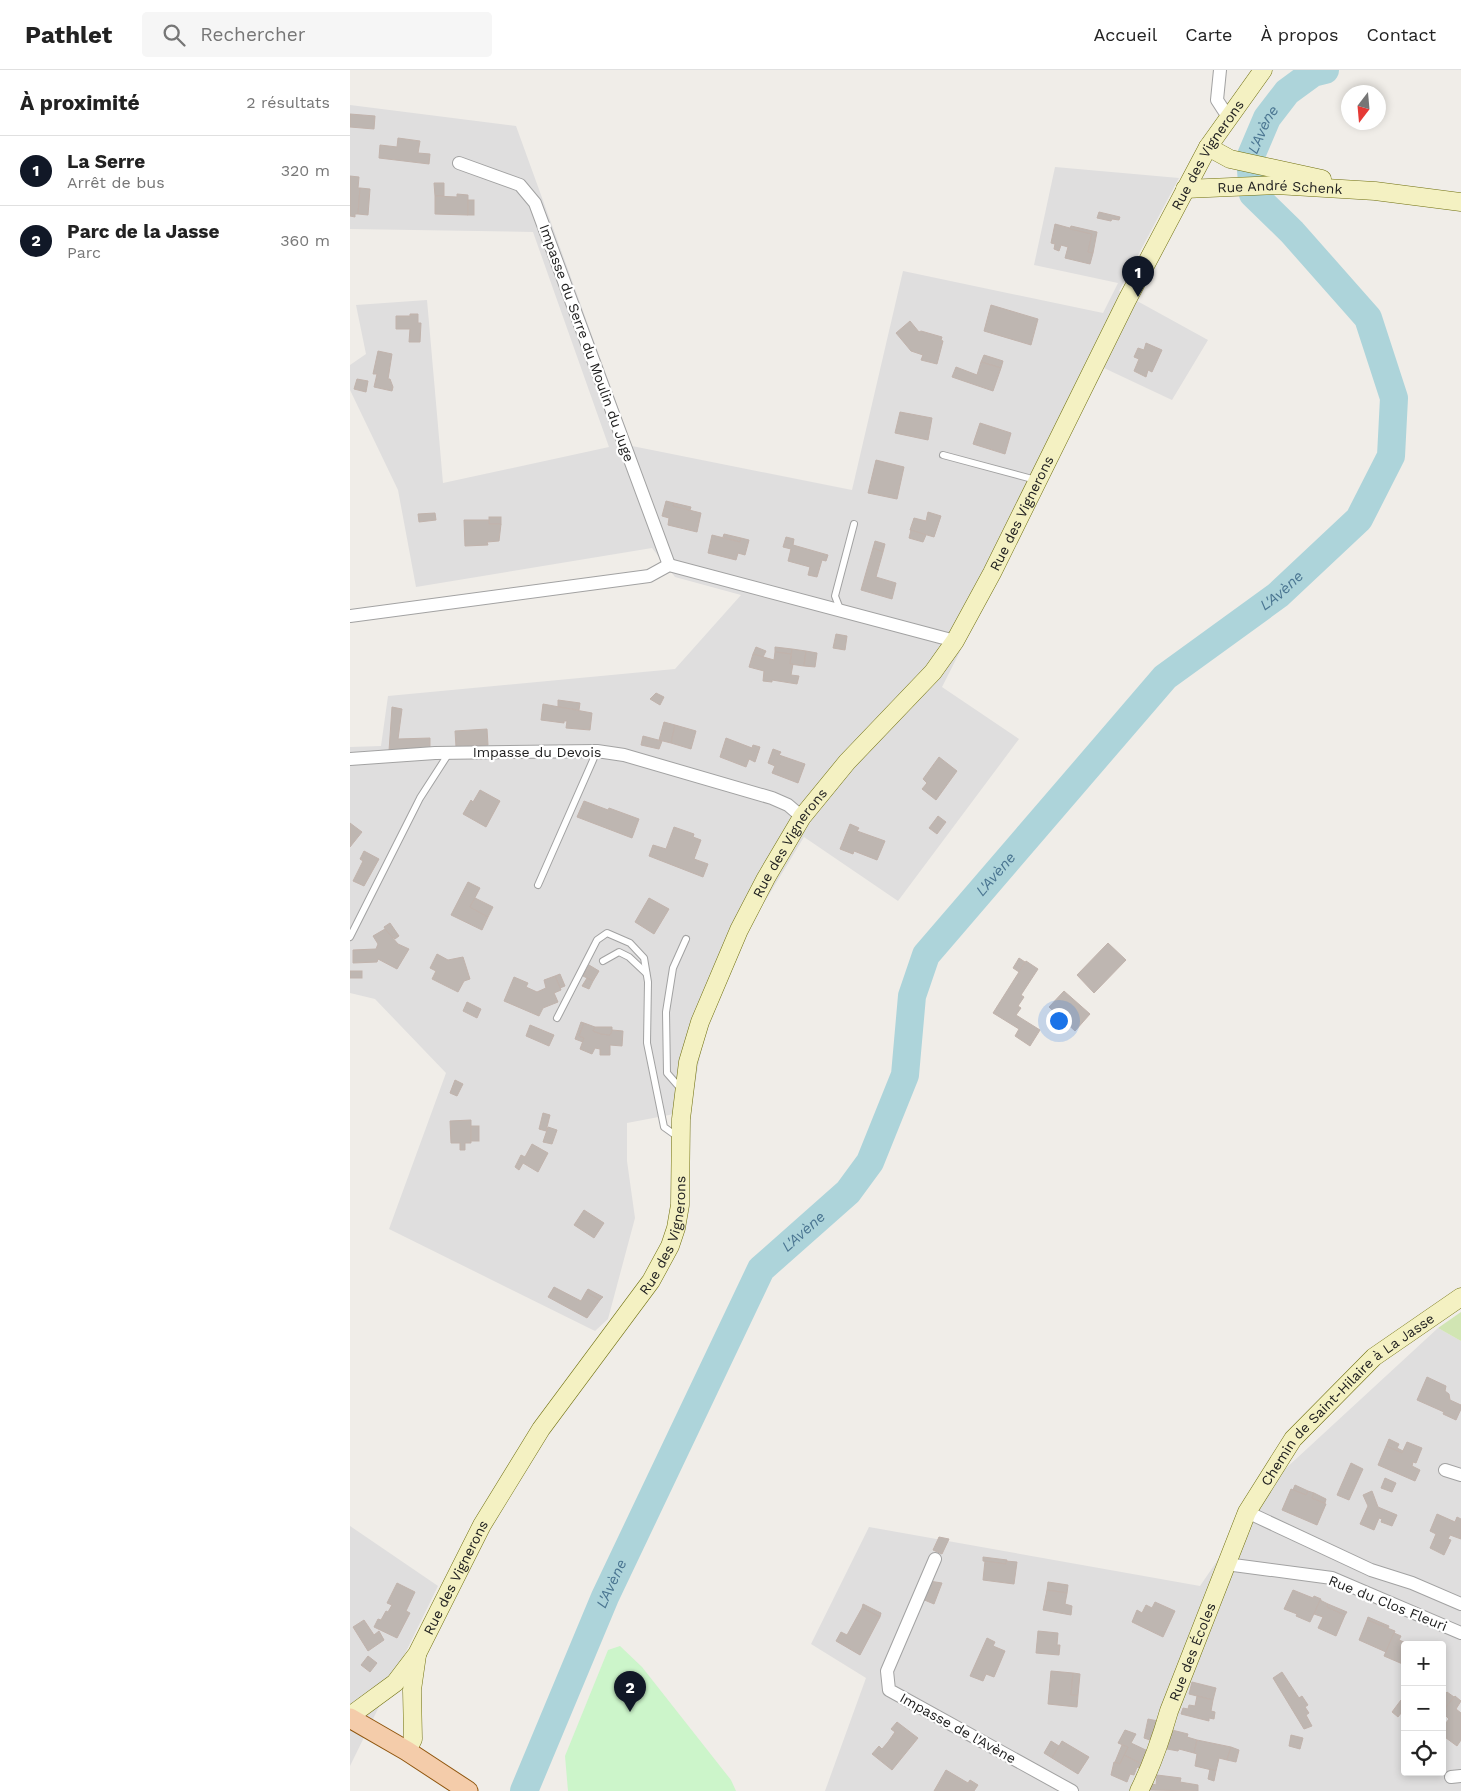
<!DOCTYPE html>
<html lang="fr">
<head>
<meta charset="utf-8">
<style>
	:root { --surface:#fff; --page:#f6f6f6; --text:#222; --muted:#767676; --line:#e0e0e0; --accent:#111827 }
	body { margin:0; font-family:"Work Sans",sans-serif; background:var(--page); color:var(--text) }
	.controls { position:absolute; right:15px; bottom:15px; display:grid; overflow:hidden; border-radius:5px; box-shadow:0 2px 8px #0003 }
	.controls button { width:45px; height:45px; display:grid; place-items:center; padding:0; border:0; border-bottom:1px solid var(--line); background:var(--surface); color:var(--text); font:25px sans-serif }
	.compass { position:absolute; left:991px; top:15px; width:45px; height:45px; border-radius:50%; background:var(--surface); box-shadow:0 2px 8px #0003; rotate:196deg }
	.you { position:absolute; left:708px; top:950px; width:18px; height:18px; margin:-12px; border:4px solid #fff; border-radius:50%; background:#1a73e8; box-shadow:0 0 0 8px #1a73e833 }
	.badge { display:grid; place-items:center; width:32px; height:32px; border-radius:50%; background:var(--accent); color:#fff; font-size:16px; font-weight:700 }
	.pin { position:absolute; translate:-50% -41px; filter:drop-shadow(0 1px 2px #0008) }
	.pin::after { content:''; position:absolute; top:26px; width:18px; height:15px; background:inherit; clip-path:polygon(0 0,100% 0,50% 100%) }
	.list { margin:0; padding:0; list-style:none }
	h2 { display:flex; justify-content:space-between; align-items:center; height:65px; margin:0; padding:0 20px; font-size:21px }
	h2 small { font-size:16px; font-weight:400; color:var(--muted) }
	.list li { display:grid; grid-template-columns:32px 1fr auto; gap:15px; align-items:center; box-sizing:border-box; height:70px; padding:0 20px; border-top:1px solid var(--line) }
	.list b { display:block; font-size:19px; white-space:nowrap }
	.list p { margin:0; font-size:16px; white-space:nowrap; color:var(--muted) }
	.list em { font-size:16px; font-style:normal; color:var(--muted) }
	.icon { flex:none; width:28px; height:28px; fill:none; stroke:currentColor; stroke-width:2; stroke-linecap:round; stroke-linejoin:round }
	.map { position:relative; flex:none; width:1111px; height:1721px; overflow:hidden }
	header { display:flex; align-items:center; gap:30px; box-sizing:border-box; height:70px; padding:0 25px; background:var(--surface); border-bottom:1px solid var(--line) }
	header strong { font-size:24px }
	nav { display:flex; gap:28px; margin-inline-start:auto; font-size:18px }
	.search { width:350px; height:45px; background:var(--page); display:flex; align-items:center; gap:12px; box-sizing:border-box; padding:0 18px; border-radius:5px; color:var(--muted); font-size:19px }
	main { display:flex }
	aside { flex:1; background:var(--surface) }
	.map>svg:first-child { display:block }
</style>
</head>
<body>
<header>
<strong>Pathlet</strong>
<div class="search"><svg class="icon" aria-label="search" viewBox="0 0 24 24"><circle cx="10" cy="10" r="6"/><path d="M15 15l6 6"/></svg>Rechercher</div>
<nav><a>Accueil</a><a>Carte</a><a>À propos</a><a>Contact</a></nav>
</header>
<main>
<aside>
<h2>À proximité<small>2 résultats</small></h2>
<ul class="list">
<li><span class="badge">1</span><div><b>La Serre</b><p>Arrêt de bus</p></div><em>320 m</em></li>
<li><span class="badge">2</span><div><b>Parc de la Jasse</b><p>Parc</p></div><em>360 m</em></li>
</ul>
</aside>
<div class="map">
<svg width="1111" height="1721" viewBox="0 0 1111 1721">
	<rect width="100%" height="100%" fill="#f0ede8"/>
	<g fill="#dfdede" fill-rule="evenodd">
		<polygon points="0,35 166,56 282,376 502,420 553,201 753,243 768,213 684,195 705,97 829,108 769,221 858,270 822,330 754,298 592,617 669,669 548,831 454,767 403,851 355,959 340,1041 277,1053 277,1091 285,1148 258,1249 245,1261 39,1159 96,1003 25,929 0,923 0,677 31,676 38,626 325,599 391,525 325,507 302,478 66,517 48,420 0,320 0,295 16,284 6,235 77,230 93,413 259,377 183,162 0,159"/>
		<path d="M1088,1258L1111,1271V1721H475L516,1608L461,1574L519,1457L850,1516L921,1412ZM1055,1575H1092V1702H1055Z"/>
		<polygon points="0,1456 88,1516 0,1696"/>
	</g>
	<polygon fill="#d1e5b3" points="1111,1242 1111,1271 1088,1258"/>
	<polygon fill="#ccf5ca" points="270,1576 292,1597 381,1710 386,1721 218,1721 215,1686 258,1580"/>
	<g fill="none" stroke-linecap="round" stroke-linejoin="round">
		<path stroke="#add4da" stroke-width="28" id="s1" d="M174,1721L255,1527L411,1199L498,1122L520,1092L555,1005L562,926L576,885L815,607L928,525L1009,449L1041,386L1044,328L1018,248L942,162L903,124L900,88L917,48L937,22L963,3L975,0"/>
	</g>
	<g fill="#beb6b1" stroke="#c1b3ac">
		<polygon points="0,44 25,46 24,59 0,57"/>
		<polygon points="48,68 70,71 68,83 80,84 79,94 29,88 30,75 47,77"/>
		<polygon points="0,106 9,107 8,118 10,118 8,144 5,144 5,147 0,146"/>
		<polygon points="84,113 94,113 94,126 85,126"/>
		<polygon points="10,118 20,119 18,145 8,144"/>
		<polygon points="107,124 118,125 118,145 85,144 85,126 107,127"/>
		<rect x="118" y="130" width="6" height="15"/>
		<polygon points="749,142 770,147 769,150 762,149 761,151 747,148"/>
		<polygon points="705,154 742,164 738,182 743,183 740,194 715,188 718,177 711,175 709,181 704,179 705,174 701,173"/>
		<polygon points="721,156 747,162 743,183 738,182 742,164 720,159"/>
		<polygon points="641,235 688,249 681,275 634,261"/>
		<polygon points="60,244 68,244 68,253 71,253 70,272 59,272 60,259 46,259 46,246 60,246"/>
		<polygon points="560,251 569,262 571,261 592,267 591,270 593,271 587,294 571,290 573,285 561,281 546,263"/>
		<polygon points="796,273 812,280 802,302 798,300 796,307 784,301 789,289 784,287 788,278 794,280"/>
		<polygon points="28,281 42,284 38,309 40,309 43,317 42,321 24,317 27,304 23,304"/>
		<polygon points="634,285 653,291 651,298 631,292"/>
		<polygon points="631,292 651,298 643,321 602,307 606,297 627,305"/>
		<polygon points="7,309 18,311 16,322 4,319"/>
		<polygon points="550,342 582,348 578,370 545,363"/>
		<polygon points="630,353 661,363 655,384 623,374"/>
		<polygon points="526,390 554,397 547,429 518,423"/>
		<polygon points="316,431 324,433 323,436 351,443 347,462 318,455 319,448 312,446"/>
		<polygon points="324,433 341,437 340,440 323,436"/>
		<polygon points="578,442 591,446 584,467 560,460 564,448 576,451"/>
		<polygon points="85,443 86,450 69,452 68,444"/>
		<rect x="139" y="447" width="12" height="7"/>
		<polygon points="114,450 139,450 139,454 151,454 149,471 137,472 138,475 115,476"/>
		<polygon points="561,460 576,465 573,472 559,468"/>
		<polygon points="374,464 391,468 390,472 373,467"/>
		<polygon points="362,465 390,472 391,468 399,470 395,485 388,483 386,490 358,483"/>
		<polygon points="436,467 444,469 443,475 478,485 476,491 472,490 467,507 458,505 460,497 438,491 441,479 433,477"/>
		<polygon points="525,471 535,474 533,482 523,478"/>
		<polygon points="523,478 533,482 526,507 546,513 542,529 511,520"/>
		<polygon points="486,564 497,566 495,580 483,578"/>
		<polygon points="406,577 416,581 413,587 403,584"/>
		<polygon points="425,577 442,579 441,584 425,582"/>
		<polygon points="442,579 456,581 454,596 440,594"/>
		<polygon points="456,581 467,583 465,597 454,596"/>
		<polygon points="425,582 441,584 440,594 443,594 441,605 449,606 447,614 422,610 422,612 413,611 414,601 399,597 403,584 424,590"/>
		<polygon points="306,623 314,627 310,635 300,629"/>
		<polygon points="208,630 230,633 229,640 208,637"/>
		<polygon points="193,634 242,643 240,660 216,658 217,651 214,651 214,653 191,650"/>
		<polygon points="42,637 52,639 48,669 80,668 80,679 39,681"/>
		<polygon points="314,652 325,655 321,673 309,670"/>
		<polygon points="325,655 346,661 341,679 321,673"/>
		<polygon points="137,659 138,675 106,677 105,661"/>
		<polygon points="293,666 312,671 309,679 291,675"/>
		<polygon points="376,668 402,678 403,675 410,677 405,692 399,689 396,697 370,687"/>
		<polygon points="423,679 431,682 429,685 455,694 448,713 422,703 425,696 418,693"/>
		<polygon points="589,687 607,701 586,730 572,719 577,713 573,709"/>
		<polygon points="130,720 150,731 136,757 113,744 121,730 123,732"/>
		<polygon points="234,731 258,740 259,738 289,749 282,768 227,747"/>
		<polygon points="588,746 596,752 587,764 579,758"/>
		<polygon points="0,753 12,762 0,777"/>
		<polygon points="500,754 509,758 507,761 535,771 527,790 504,781 503,784 490,779"/>
		<polygon points="324,757 344,764 343,767 351,770 344,789 358,794 353,807 299,786 303,775 316,779"/>
		<polygon points="14,781 29,789 14,816 3,811 13,791 10,789"/>
		<polygon points="118,812 130,818 120,837 138,847 132,860 101,845"/>
		<polygon points="125,828 143,837 138,847 120,837"/>
		<polygon points="299,828 319,839 304,864 285,852"/>
		<polygon points="40,853 49,866 45,869 43,867 41,868 34,857"/>
		<polygon points="35,859 48,874 59,879 47,899 28,889 27,892 3,893 3,880 26,879 28,874 23,866"/>
		<polygon points="758,873 776,890 744,923 727,905"/>
		<polygon points="87,884 98,890 113,887 120,909 114,911 108,922 82,909 86,901 80,898"/>
		<polygon points="669,888 675,892 669,902 663,898"/>
		<polygon points="676,891 688,899 671,925 674,927 668,936 671,938 666,945 690,960 680,976 665,966 669,959 643,943"/>
		<polygon points="239,895 249,901 243,911 233,906"/>
		<rect x="0" y="901" width="12" height="7"/>
		<polygon points="210,904 215,916 210,918 205,906"/>
		<polygon points="205,906 211,920 204,923 208,932 193,938 189,946 154,931 164,907 178,913 176,917 187,922 196,918 194,910"/>
		<polygon points="237,908 243,911 239,919 232,916"/>
		<polygon points="714,921 740,944 725,961 699,937"/>
		<polygon points="117,932 131,939 127,948 113,941"/>
		<polygon points="231,952 234,953 229,966 234,968 233,972 225,969"/>
		<polygon points="234,953 245,957 243,961 251,964 260,965 262,960 273,961 272,976 260,975 260,985 250,985 250,979 245,978 242,984 230,979 234,968 229,966"/>
		<polygon points="180,955 204,965 199,976 176,966"/>
		<polygon points="245,957 262,957 262,960 260,965 251,964 243,961"/>
		<polygon points="105,1010 113,1014 107,1026 100,1023"/>
		<polygon points="193,1043 200,1045 196,1061 189,1059"/>
		<polygon points="121,1050 121,1073 115,1073 115,1080 110,1080 110,1073 101,1073 100,1051"/>
		<rect x="121" y="1056" width="8" height="15"/>
		<polygon points="198,1057 207,1060 202,1074 193,1072"/>
		<polygon points="182,1074 198,1083 188,1102 173,1093 169,1100 165,1097 171,1085 175,1087"/>
		<polygon points="234,1140 254,1153 244,1168 224,1155"/>
		<polygon points="204,1217 231,1231 236,1222 250,1230 237,1248 198,1227"/>
		<polygon points="238,1219 253,1227 250,1230 236,1222"/>
		<polygon points="1077,1307 1096,1316 1095,1321 1099,1324 1100,1330 1111,1335 1111,1339 1106,1350 1093,1344 1094,1342 1067,1330"/>
		<polygon points="1039,1369 1049,1374 1047,1378 1053,1381 1052,1383 1036,1376"/>
		<polygon points="1057,1372 1072,1378 1066,1393 1063,1392 1062,1396 1070,1400 1065,1411 1028,1395 1036,1376 1052,1383"/>
		<polygon points="1001,1393 1013,1399 999,1430 987,1425"/>
		<polygon points="1035,1408 1046,1413 1042,1422 1031,1418"/>
		<polygon points="945,1415 958,1421 956,1425 943,1420"/>
		<polygon points="941,1419 956,1425 958,1421 964,1423 962,1428 976,1434 967,1455 932,1440"/>
		<polygon points="1022,1421 1028,1437 1047,1445 1042,1456 1031,1452 1032,1449 1029,1448 1024,1460 1010,1454 1018,1436 1013,1425"/>
		<polygon points="964,1423 976,1429 975,1433 962,1428"/>
		<polygon points="1087,1444 1105,1452 1107,1447 1111,1449 1111,1469 1100,1465 1098,1469 1101,1470 1094,1485 1080,1478 1086,1464 1080,1461"/>
		<polygon points="589,1467 599,1469 592,1484 583,1480"/>
		<polygon points="633,1487 657,1490 656,1494 633,1491"/>
		<polygon points="635,1491 656,1494 656,1491 667,1492 664,1514 633,1510"/>
		<polygon points="579,1511 592,1513 584,1534 572,1529"/>
		<polygon points="698,1512 718,1515 717,1523 697,1520"/>
		<polygon points="47,1513 65,1522 56,1541 60,1543 47,1568 24,1557 28,1549 31,1550 36,1541 38,1542 42,1535 37,1533"/>
		<polygon points="697,1520 717,1523 715,1534 722,1536 721,1545 693,1540"/>
		<polygon points="943,1520 963,1528 964,1526 971,1529 960,1552 946,1546 947,1544 934,1539"/>
		<polygon points="970,1530 978,1534 977,1537 995,1545 986,1566 968,1558 973,1547 964,1544"/>
		<polygon points="805,1532 825,1541 813,1567 782,1552 787,1540 792,1543 796,1535 802,1538"/>
		<polygon points="513,1534 531,1543 530,1547 512,1538"/>
		<polygon points="978,1534 997,1542 995,1545 977,1537"/>
		<polygon points="512,1538 530,1547 510,1585 486,1571 491,1562 497,1565"/>
		<polygon points="1018,1547 1039,1556 1038,1558 1017,1550"/>
		<polygon points="14,1550 24,1565 29,1561 34,1570 18,1581 3,1557"/>
		<polygon points="1017,1550 1045,1561 1036,1582 1009,1570"/>
		<polygon points="688,1561 708,1563 707,1575 710,1575 709,1585 686,1583"/>
		<polygon points="1044,1563 1051,1566 1049,1570 1061,1575 1055,1575 1055,1595 1034,1586"/>
		<polygon points="637,1568 645,1572 643,1576 655,1581 644,1607 636,1604 633,1611 620,1606"/>
		<polygon points="18,1586 27,1593 20,1602 11,1595"/>
		<polygon points="701,1601 723,1603 721,1625 728,1625 727,1637 698,1634"/>
		<polygon points="932,1602 949,1628 952,1626 958,1635 955,1637 959,1643 956,1645 962,1656 954,1659 923,1608"/>
		<polygon points="723,1603 730,1604 728,1625 721,1625"/>
		<polygon points="842,1612 866,1618 863,1630 839,1624"/>
		<polygon points="1097,1622 1104,1627 1092,1642 1092,1627"/>
		<polygon points="847,1626 863,1630 861,1641 865,1642 864,1649 859,1648 859,1651 831,1644 833,1638 838,1639 839,1635 845,1636"/>
		<polygon points="1105,1626 1111,1631 1106,1639 1111,1643 1111,1670 1107,1676 1092,1665 1092,1658 1099,1649 1092,1642"/>
		<polygon points="1051,1630 1055,1633 1055,1638 1048,1647 1042,1642"/>
		<polygon points="798,1649 808,1651 803,1671 794,1668"/>
		<polygon points="547,1652 568,1668 542,1700 522,1684 529,1676 532,1679 538,1672 545,1662 541,1659"/>
		<polygon points="775,1660 786,1664 781,1673 800,1682 794,1695 774,1685 778,1677 768,1673"/>
		<polygon points="822,1660 838,1664 837,1667 847,1670 844,1683 829,1679 828,1681 817,1679"/>
		<polygon points="941,1665 953,1668 950,1679 939,1676"/>
		<polygon points="847,1670 881,1677 877,1690 869,1688 866,1701 845,1696 847,1684 844,1683"/>
		<polygon points="701,1671 709,1676 702,1688 694,1683"/>
		<polygon points="712,1671 739,1687 728,1704 702,1688"/>
		<polygon points="772,1675 778,1677 770,1694 765,1692"/>
		<polygon points="881,1677 889,1680 886,1692 877,1690"/>
		<polygon points="774,1685 791,1694 789,1698 787,1697 784,1705 780,1704 777,1712 761,1705 764,1692 770,1694"/>
		<polygon points="860,1699 866,1701 864,1711 858,1709"/>
		<polygon points="596,1700 618,1713 620,1710 628,1715 624,1721 584,1721"/>
		<polygon points="807,1705 831,1708 830,1712 848,1715 848,1721 797,1720 800,1713 806,1715"/>
	</g>
	<g fill="none" stroke-linecap="round" stroke-linejoin="round">
		<g stroke="#a2a2a2" stroke-width="8">
			<g id="lane">
				<polyline points="593,385 686,410"/>
				<polyline points="490,539 485,526 504,454"/>
				<polyline points="188,815 247,681"/>
				<polyline points="0,867 70,728 99,683"/>
				<polyline points="253,891 269,882 279,887 296,903"/>
				<polyline points="207,948 247,870 257,863 280,873 294,888 298,912 297,973 314,1057 328,1067"/>
				<polyline points="331,1019 317,1003 316,942 323,898 336,869"/>
			</g>
		</g>
		<g stroke="#a2a2a2" stroke-width="14">
			<g id="street">
				<polyline points="870,0 867,30 878,47"/>
				<polyline points="109,93 170,115 185,133 319,495"/>
				<polyline points="0,546 299,506 319,495 605,571"/>
				<polyline points="0,689 85,683 247,681 274,685 422,728 438,735 452,747"/>
				<polyline points="1095,1400 1111,1405"/>
				<polyline points="897,1442 1021,1500 1062,1513 1111,1534"/>
				<polyline points="585,1489 537,1601 539,1620 722,1721"/>
				<polyline points="876,1494 982,1508 1111,1563"/>
				<polyline points="1101,1707 1111,1706"/>
			</g>
		</g>
		<g stroke="#70700f" stroke-width="19">
			<g id="secondary">
				<polyline points="858,77 880,89 972,109"/>
				<path id="s2" d="M835,119L926,115L1025,121L1111,132"/>
				<path id="s3" d="M0,1646L45,1613L67,1584L132,1455L191,1359L301,1211L320,1176L326,1158L330,1135L331,1049L338,992L350,952L389,860L416,808L452,747L497,692L583,602L605,571L642,503L777,230L858,77L913,0"/>
				<polyline points="57,1681 63,1669 62,1620 67,1585"/>
				<path id="s4" d="M789,1721C802,1695 811,1669 819,1641L897,1442L943,1369L1024,1287L1111,1227"/>
			</g>
		</g>
		<g stroke="#90560e" stroke-width="21">
			<polyline id="primary" points="0,1648 57,1681 118,1721"/>
		</g>
		<use href="#lane" stroke="#fff" stroke-width="6"/>
		<use href="#street" stroke="#fff" stroke-width="12"/>
		<use href="#secondary" stroke="#f4f1c2" stroke-width="18"/>
		<use href="#primary" stroke="#f4ccaa" stroke-width="19"/>
	</g>
	<g text-anchor="middle" stroke-width="4.5" stroke-linejoin="round" paint-order="stroke">
		<g font-size="14" fill="#212121" stroke="#fff">
			<text dy="5" stroke="none"><textPath href="#s3" startOffset="1812">Rue des Vignerons</textPath></text>
			<text dy="5" stroke="none"><textPath href="#s2" startOffset="95">Rue André Schenk</textPath></text>
			<text transform="translate(237 273) rotate(70)" y="5">Impasse du Serre du Moulin du Juge</text>
			<text dy="5" stroke="none"><textPath href="#s3" startOffset="1408">Rue des Vignerons</textPath></text>
			<text x="187" y="687">Impasse du Devois</text>
			<text dy="5" stroke="none"><textPath href="#s3" startOffset="1002">Rue des Vignerons</textPath></text>
			<text dy="5" stroke="none"><textPath href="#s3" startOffset="582">Rue des Vignerons</textPath></text>
			<text dy="5" stroke="none"><textPath href="#s4" startOffset="452">Chemin de Saint-Hilaire à La Jasse</textPath></text>
			<text dy="5" stroke="none"><textPath href="#s3" startOffset="178">Rue des Vignerons</textPath></text>
			<text transform="translate(1038 1533) rotate(22)" y="5">Rue du Clos Fleuri</text>
			<text dy="5" stroke="none"><textPath href="#s4" startOffset="149">Rue des Écoles</textPath></text>
			<text transform="translate(608 1658) rotate(29)" y="5">Impasse de l'Avène</text>
		</g>
		<g font-size="15" font-style="italic" fill="#4b7692" stroke="#fff">
			<text dy="5" stroke="none"><textPath href="#s1" startOffset="2010">L'Avène</textPath></text>
			<text dy="5" stroke="none"><textPath href="#s1" startOffset="1455">L'Avène</textPath></text>
			<text dy="5" stroke="none"><textPath href="#s1" startOffset="1050">L'Avène</textPath></text>
			<text dy="5" stroke="none"><textPath href="#s1" startOffset="630">L'Avène</textPath></text>
			<text dy="5" stroke="none"><textPath href="#s1" startOffset="225">L'Avène</textPath></text>
		</g>
	</g>
</svg>
<div class="controls">
<button>+</button>
<button>−</button>
<button><svg class="icon" aria-label="locate" viewBox="0 0 24 24"><circle cx="12" cy="12" r="6"/><path d="M12 2v4M12 18v4M2 12h4M18 12h4"/></svg></button>
</div>
<svg class="compass" viewBox="-18 -18 36 36"><path d="M0-13l5 13h-10z" fill="#e53935"/><path d="M0 13l5-13h-10z" fill="#767676"/></svg>
<div class="you"></div>
<div class="pin badge" style="left:788px;top:227px">1</div>
<div class="pin badge" style="left:280px;top:1642px">2</div>
</div>
</main>
</body>
</html>
